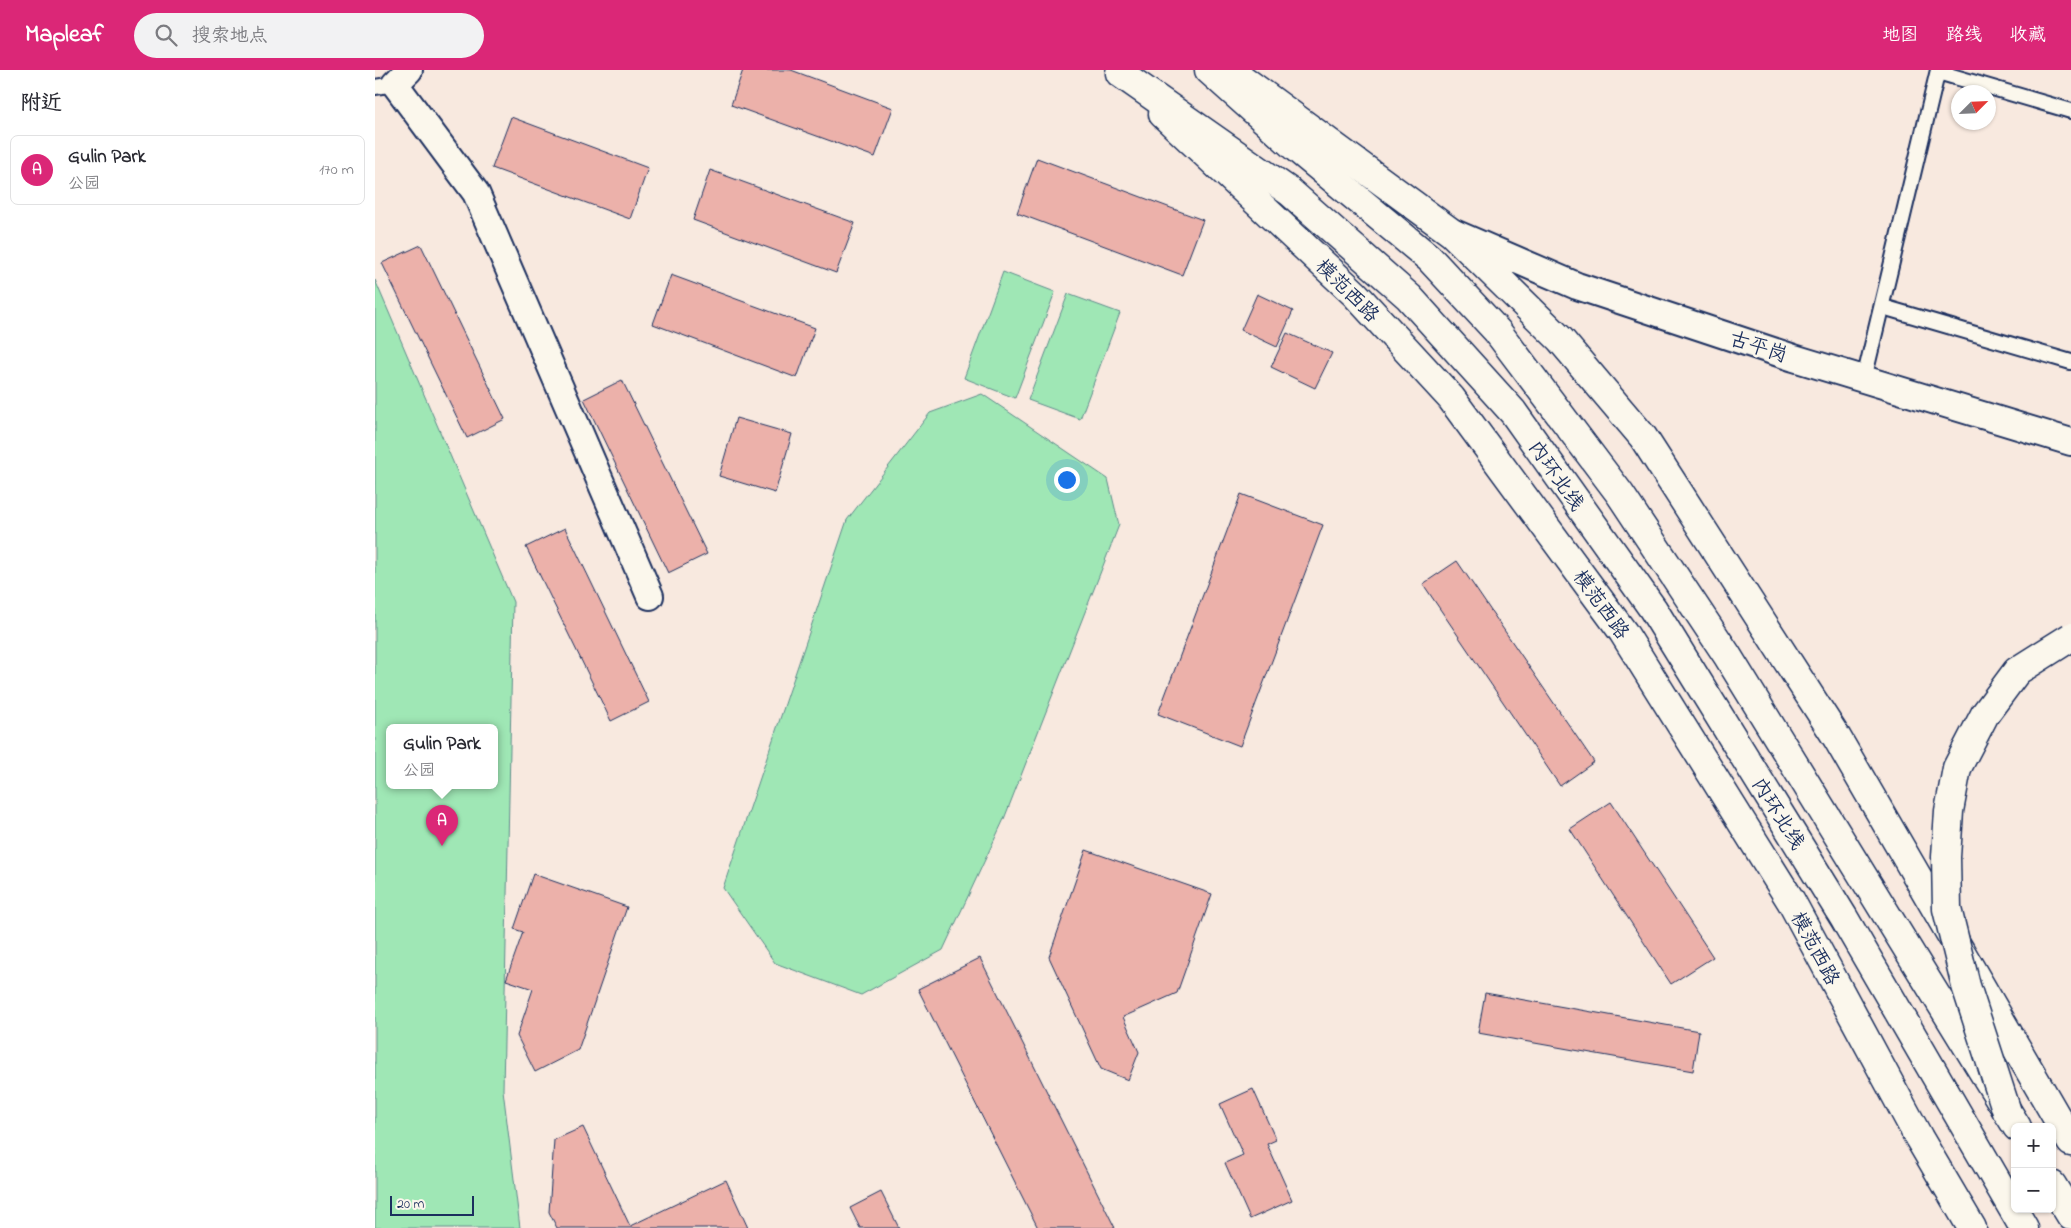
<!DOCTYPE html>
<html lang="zh">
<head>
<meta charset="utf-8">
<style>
	:root { --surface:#fff; --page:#f2f2f3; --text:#2b2b33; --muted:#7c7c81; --line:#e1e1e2; --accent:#db2777 }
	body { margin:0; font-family:"Indie Flower","LXGW WenKai TC",sans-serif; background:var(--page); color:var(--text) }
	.controls { position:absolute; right:15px; bottom:15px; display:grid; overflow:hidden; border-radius:8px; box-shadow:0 1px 4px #0004 }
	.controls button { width:45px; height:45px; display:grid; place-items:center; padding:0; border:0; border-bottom:1px solid var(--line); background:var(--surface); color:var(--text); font:25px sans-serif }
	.compass { position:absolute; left:1576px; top:15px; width:45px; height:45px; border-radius:50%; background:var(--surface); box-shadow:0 1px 4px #0004; rotate:66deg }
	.scale { position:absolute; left:15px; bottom:12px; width:84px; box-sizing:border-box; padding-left:5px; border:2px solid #1b2f5e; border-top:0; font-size:14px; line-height:18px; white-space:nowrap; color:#1b2f5e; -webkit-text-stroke:4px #fbf7ec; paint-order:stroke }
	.you { position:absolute; left:691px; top:409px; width:18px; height:18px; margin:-12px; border:4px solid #fff; border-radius:50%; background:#1a73e8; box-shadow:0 0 0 8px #1a73e833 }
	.badge { display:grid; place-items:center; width:32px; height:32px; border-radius:50%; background:var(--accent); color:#fff; font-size:16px; font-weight:700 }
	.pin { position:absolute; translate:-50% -41px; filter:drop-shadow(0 1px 2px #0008) }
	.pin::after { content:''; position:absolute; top:26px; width:18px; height:15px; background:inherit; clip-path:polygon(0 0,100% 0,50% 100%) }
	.popup { position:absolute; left:11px; top:654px; width:112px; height:65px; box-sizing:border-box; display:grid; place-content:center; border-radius:8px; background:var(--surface); filter:drop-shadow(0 1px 4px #0005); font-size:16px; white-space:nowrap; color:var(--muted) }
	.popup b { font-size:19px; color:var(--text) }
	.popup::after { content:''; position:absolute; left:50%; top:100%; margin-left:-10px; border:10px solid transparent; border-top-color:var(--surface) }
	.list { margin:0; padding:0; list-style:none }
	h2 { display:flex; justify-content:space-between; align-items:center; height:65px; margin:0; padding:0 20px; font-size:21px }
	h2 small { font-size:16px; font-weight:400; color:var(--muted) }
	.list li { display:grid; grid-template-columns:32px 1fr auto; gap:15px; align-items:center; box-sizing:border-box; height:70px; margin:0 10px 10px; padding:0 10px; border:1px solid var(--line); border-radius:8px }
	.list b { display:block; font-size:19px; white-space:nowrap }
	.list p { margin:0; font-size:16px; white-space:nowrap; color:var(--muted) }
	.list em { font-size:16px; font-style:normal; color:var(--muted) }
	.icon { flex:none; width:28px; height:28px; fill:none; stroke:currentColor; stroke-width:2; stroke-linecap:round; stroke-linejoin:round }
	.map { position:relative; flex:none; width:1696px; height:1158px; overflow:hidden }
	header { display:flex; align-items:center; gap:30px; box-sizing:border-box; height:70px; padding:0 25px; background:var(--accent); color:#fff }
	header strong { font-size:24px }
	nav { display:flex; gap:28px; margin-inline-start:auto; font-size:18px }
	.search { width:350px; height:45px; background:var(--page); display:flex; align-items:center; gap:12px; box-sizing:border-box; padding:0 18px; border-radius:28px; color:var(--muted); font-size:19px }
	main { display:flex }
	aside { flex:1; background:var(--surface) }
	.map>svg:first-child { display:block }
</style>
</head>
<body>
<header>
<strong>Mapleaf</strong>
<div class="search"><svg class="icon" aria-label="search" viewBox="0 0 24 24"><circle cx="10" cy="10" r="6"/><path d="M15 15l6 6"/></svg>搜索地点</div>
<nav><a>地图</a><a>路线</a><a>收藏</a></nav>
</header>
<main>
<aside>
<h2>附近<small></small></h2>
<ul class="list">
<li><span class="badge">A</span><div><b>Gulin Park</b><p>公园</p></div><em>170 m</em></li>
</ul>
</aside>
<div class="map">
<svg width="1696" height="1158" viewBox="0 0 1696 1158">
	<rect width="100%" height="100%" fill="#f8e9df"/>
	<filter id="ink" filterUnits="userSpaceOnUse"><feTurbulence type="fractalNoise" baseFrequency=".02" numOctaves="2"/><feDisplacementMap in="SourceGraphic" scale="10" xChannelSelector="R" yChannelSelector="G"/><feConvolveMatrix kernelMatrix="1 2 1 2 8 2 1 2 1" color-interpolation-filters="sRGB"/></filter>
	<g filter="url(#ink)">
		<g fill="#9fe7b5" stroke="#5d8b8a" fill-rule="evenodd">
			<polygon points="628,202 680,222 640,328 589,308"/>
			<path d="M0,210L138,532L128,1020L145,1158H0ZM15,657H120V715H15Z"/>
			<polygon points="693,224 745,243 705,349 653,330"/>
			<polygon points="607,324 733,409 744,455 629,749 568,880 486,925 400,893 348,818 472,450 555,343"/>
		</g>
		<g fill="#ecb1aa" stroke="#1b2f5e">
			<polygon points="368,0 416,0 518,38 500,87 356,35"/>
			<polygon points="136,47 273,98 255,149 117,98"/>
			<polygon points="662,88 828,150 807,205 642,143"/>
			<polygon points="335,100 480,153 461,203 318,150"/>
			<polygon points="46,175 130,349 92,368 7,193"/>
			<polygon points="296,205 440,258 422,308 278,254"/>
			<polygon points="882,224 918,241 902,277 866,260"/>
			<polygon points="912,263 957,283 940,318 896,297"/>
			<polygon points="247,310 332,484 293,503 209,329"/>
			<polygon points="361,348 417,364 400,423 344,406"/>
			<polygon points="866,424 948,455 865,676 783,644"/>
			<polygon points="190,458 274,632 236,651 151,477"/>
			<polygon points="1082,491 1219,692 1185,716 1048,514"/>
			<polygon points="1236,732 1338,887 1296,914 1195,759"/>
			<polygon points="711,780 837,824 802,923 748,947 764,982 753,1010 726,999 674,887"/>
			<polygon points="158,804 252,837 203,980 160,1002 142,966 158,919 131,910 148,862 139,859"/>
			<polygon points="605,888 740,1158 663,1158 543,919"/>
			<polygon points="1110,923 1324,961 1318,1001 1103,963"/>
			<polygon points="878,1019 901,1070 892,1074 917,1130 875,1149 850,1093 868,1085 845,1034"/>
			<polygon points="208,1057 255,1156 351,1110 373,1158 182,1158 174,1142 179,1070"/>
			<polygon points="506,1122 524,1158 485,1158 475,1138"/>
		</g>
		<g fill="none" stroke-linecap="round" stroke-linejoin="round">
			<g stroke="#1b2f5e" stroke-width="18">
				<g id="lane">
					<polyline points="1563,2 1696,41"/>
					<polyline points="0,17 20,14"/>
					<polyline points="1508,237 1696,292"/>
					<polyline points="1489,309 1563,0"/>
				</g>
			</g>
			<g stroke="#1b2f5e" stroke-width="30">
				<g id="street">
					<polyline points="34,0 20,14 101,123 275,526"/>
					<polyline points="1079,163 1202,216 1419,288 1696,372"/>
				</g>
			</g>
			<g stroke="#1b2f5e" stroke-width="31">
				<g id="primary">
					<polyline points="855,0 1077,163 1185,269 1268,367 1462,668 1696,1072"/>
					<polyline points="788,44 980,224 1076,328 1248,562 1416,831 1544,1068 1597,1158"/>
				</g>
			</g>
			<g stroke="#1b2f5e" stroke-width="31">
				<g id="highway">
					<polyline points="834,0 920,77 1054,188 1122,261 1245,424 1352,585 1642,1057"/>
					<polyline points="745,3 915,122 1034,227 1138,342 1278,539 1469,848 1649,1158"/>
					<polyline points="1677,1115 1696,1146"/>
				</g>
			</g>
			<use href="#lane" stroke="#fbf7ec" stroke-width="14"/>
			<use href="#street" stroke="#fbf7ec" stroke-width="26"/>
			<use href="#primary" stroke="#fbf7ec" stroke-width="28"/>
			<use href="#highway" stroke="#fbf7ec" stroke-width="28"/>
			<g stroke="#1b2f5e" stroke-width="31" stroke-linecap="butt">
				<polyline id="highway-bridge" points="1632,1042 1591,916 1572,839 1571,787 1574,741 1582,698 1610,644 1642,601 1696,567"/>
			</g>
			<use href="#highway-bridge" stroke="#fbf7ec" stroke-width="28"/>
		</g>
	</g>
	<g text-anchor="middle" stroke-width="5" stroke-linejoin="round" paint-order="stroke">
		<g font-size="20" fill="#1b2f5e" stroke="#fbf7ec">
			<text transform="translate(973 220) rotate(45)" y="7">模范西路</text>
			<text transform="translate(1384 276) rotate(18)" y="7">古平岗</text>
			<text transform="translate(1182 405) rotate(55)" y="7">内环北线</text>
			<text transform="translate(1227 534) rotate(54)" y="7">模范西路</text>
			<text transform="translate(1404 743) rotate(58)" y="7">内环北线</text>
			<text transform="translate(1441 878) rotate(62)" y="7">模范西路</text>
		</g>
	</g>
</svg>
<div class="controls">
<button>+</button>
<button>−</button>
</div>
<svg class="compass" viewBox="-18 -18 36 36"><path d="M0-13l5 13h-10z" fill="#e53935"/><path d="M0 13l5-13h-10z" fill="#7c7c81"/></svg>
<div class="scale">20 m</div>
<div class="you"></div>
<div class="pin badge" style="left:67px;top:776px">A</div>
<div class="popup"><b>Gulin Park</b>公园</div>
</div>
</main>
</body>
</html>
